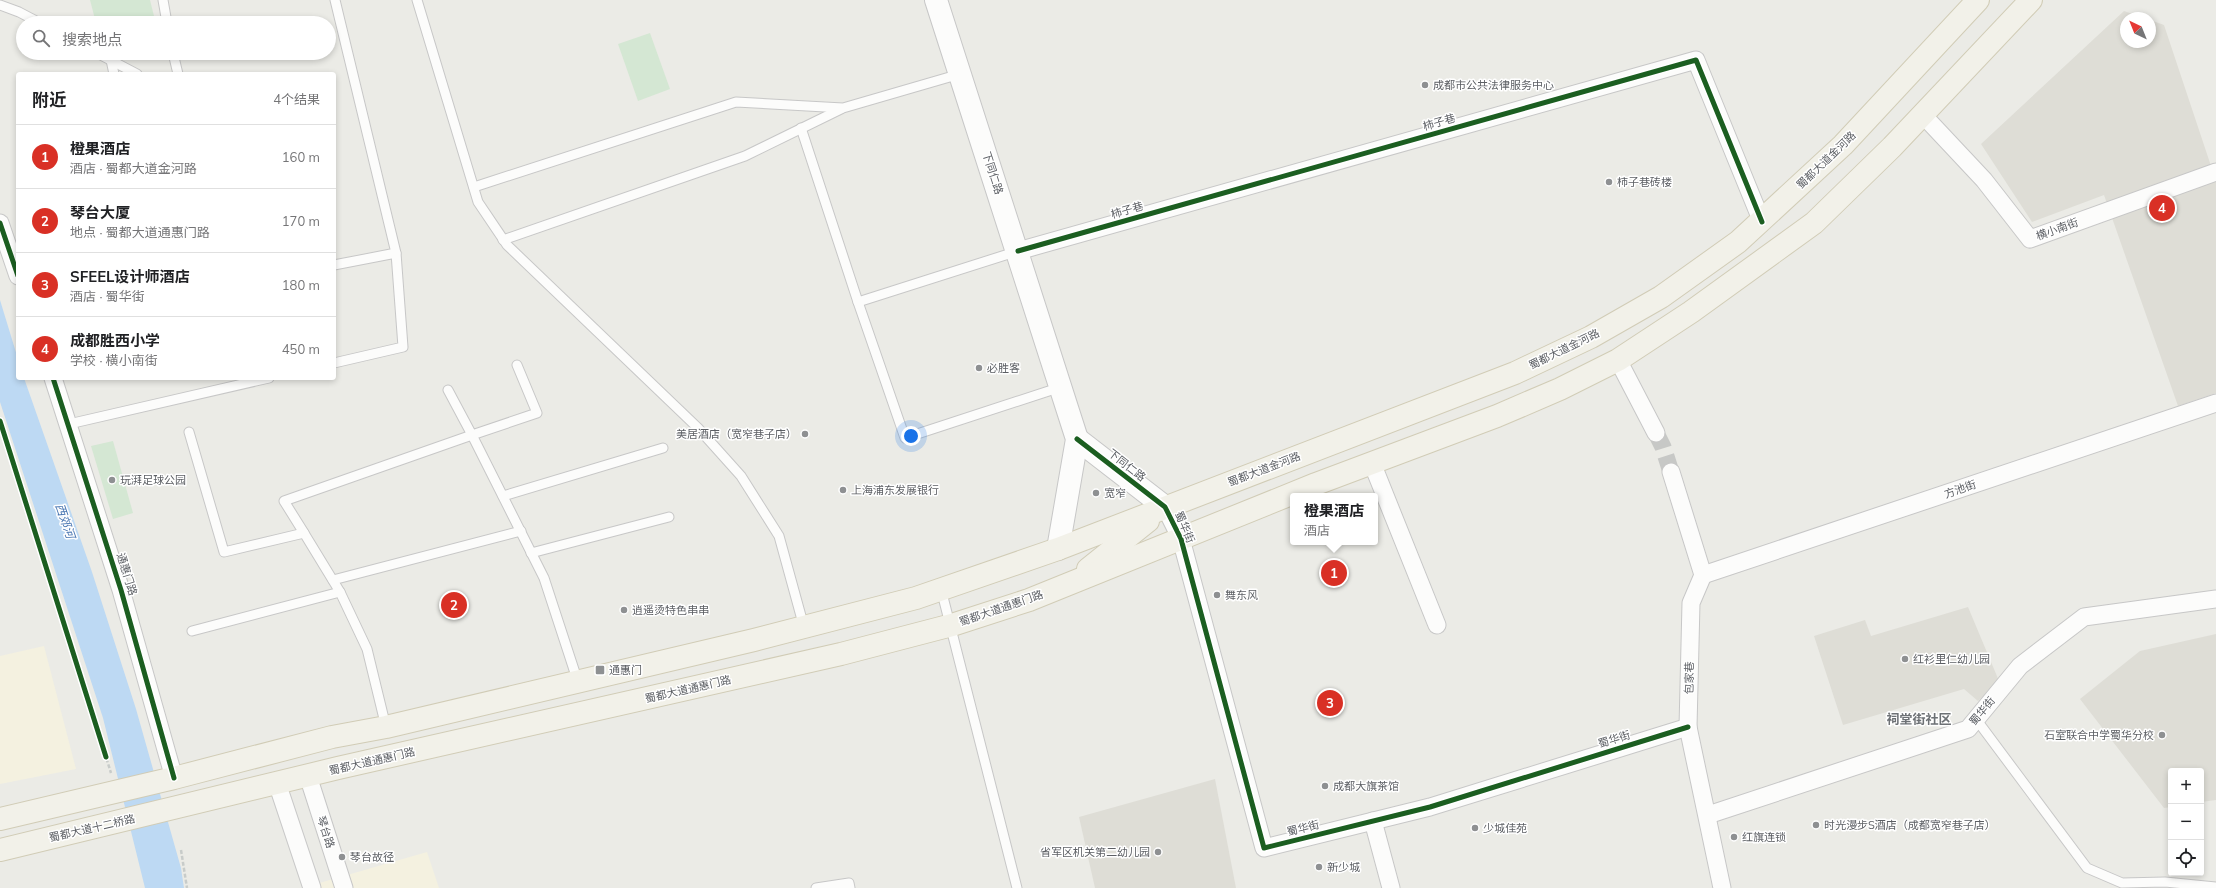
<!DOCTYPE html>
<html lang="zh">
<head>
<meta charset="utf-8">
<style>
	:root { --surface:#fff; --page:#f6f6f6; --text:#202124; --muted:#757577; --line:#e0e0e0; --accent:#d93025 }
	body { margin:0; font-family:Mulish,"Noto Sans SC",sans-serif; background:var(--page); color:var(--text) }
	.controls { position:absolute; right:12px; bottom:12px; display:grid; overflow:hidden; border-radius:4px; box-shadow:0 2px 6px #0003 }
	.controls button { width:36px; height:36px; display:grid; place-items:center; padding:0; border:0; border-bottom:1px solid var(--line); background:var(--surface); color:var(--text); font:20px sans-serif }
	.compass { position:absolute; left:2120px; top:12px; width:36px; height:36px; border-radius:50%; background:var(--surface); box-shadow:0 2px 6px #0003; rotate:317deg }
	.you { position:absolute; left:911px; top:436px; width:14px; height:14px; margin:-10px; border:3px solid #fff; border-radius:50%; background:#1a73e8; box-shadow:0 0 0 6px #1a73e833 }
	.badge { display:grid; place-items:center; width:26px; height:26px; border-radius:50%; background:var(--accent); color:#fff; font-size:13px; font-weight:700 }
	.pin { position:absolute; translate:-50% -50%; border:2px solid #fff; box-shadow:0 1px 4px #0006 }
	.popup { position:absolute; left:1290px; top:493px; width:88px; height:52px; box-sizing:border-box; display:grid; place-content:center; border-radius:4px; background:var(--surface); filter:drop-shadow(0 1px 3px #0005); font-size:13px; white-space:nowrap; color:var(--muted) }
	.popup b { font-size:15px; color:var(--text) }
	.popup::after { content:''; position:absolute; left:50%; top:100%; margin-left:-8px; border:8px solid transparent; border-top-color:var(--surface) }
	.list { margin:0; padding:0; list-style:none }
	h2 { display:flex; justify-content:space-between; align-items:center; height:52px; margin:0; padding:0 16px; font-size:17px }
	h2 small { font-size:13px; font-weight:400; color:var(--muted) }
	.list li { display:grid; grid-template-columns:26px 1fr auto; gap:12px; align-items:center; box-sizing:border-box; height:64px; padding:0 16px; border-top:1px solid var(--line) }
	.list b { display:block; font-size:15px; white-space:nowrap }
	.list p { margin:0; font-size:13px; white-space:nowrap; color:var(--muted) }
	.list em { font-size:13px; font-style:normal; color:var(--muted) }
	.icon { flex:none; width:22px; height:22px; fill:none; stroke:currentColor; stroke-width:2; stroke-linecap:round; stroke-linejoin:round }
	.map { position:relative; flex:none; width:2216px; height:888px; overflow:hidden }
	.search { position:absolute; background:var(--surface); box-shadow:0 2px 6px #0003; left:16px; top:16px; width:320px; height:44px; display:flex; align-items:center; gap:10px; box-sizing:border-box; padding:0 14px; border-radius:22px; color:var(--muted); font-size:15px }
	.panel { position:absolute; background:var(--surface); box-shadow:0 2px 6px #0003; left:16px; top:72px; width:320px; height:308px; border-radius:4px }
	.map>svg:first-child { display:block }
</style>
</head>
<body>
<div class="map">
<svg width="2216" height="888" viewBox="0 0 2216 888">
	<rect width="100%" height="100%" fill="#ebebe6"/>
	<g fill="#f4f1e0">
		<polygon points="44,646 76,769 0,784 0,656"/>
		<polygon points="427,852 439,888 302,888"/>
	</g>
	<g fill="#deddd6">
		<polygon points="2124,11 2144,18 2126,18 2126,42 2150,42 2150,20 2164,25 2216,181 2216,393 2178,406 2104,195 2032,222 1981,144"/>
		<polygon points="1968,607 1999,681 1978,701 1964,689 1843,725 1814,636 1865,620 1871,636"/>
		<polygon points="2216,634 2216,800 2201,802 2201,771 2171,771 2171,807 2164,808 2080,699 2140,651"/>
		<polygon points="1215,779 1236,888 1095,888 1079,817"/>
	</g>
	<g fill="#d4e7d3">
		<polygon points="90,0 150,0 155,20 138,23 96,23"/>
		<polygon points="650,33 670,89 638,101 618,44"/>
		<polygon points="113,441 133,513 113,519 91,446"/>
	</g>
	<polygon fill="#bdd9f3" points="0,300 18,359 18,378 24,378 92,572 136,709 181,868 184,888 145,888 103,718 0,402"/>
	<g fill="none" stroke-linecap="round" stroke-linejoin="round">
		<polyline stroke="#c7c8c6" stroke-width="17" stroke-dasharray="17 8" stroke-linecap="butt" points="1656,433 1663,447 1671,472"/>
		<g stroke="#c7c7c7" stroke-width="11">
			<g id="service">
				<polyline points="163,0 167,23"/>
				<polyline points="417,0 478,202 507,245 698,428 741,476 779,536 804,627"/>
				<polyline points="0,5 19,12 40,23"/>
				<polyline points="97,53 137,74"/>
				<polyline points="173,53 178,74"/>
				<polyline points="111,60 114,74"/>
				<polyline points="801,128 858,302 1018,251"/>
				<polyline points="474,187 736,102 843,108 960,74"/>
				<polyline points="503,240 745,156 841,109"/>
				<polyline points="334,265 396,253 335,0"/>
				<polyline points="858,302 905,438 1061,387"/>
				<polyline points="334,363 403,347 396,253"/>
				<polyline points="448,390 472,435 537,413 517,365"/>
				<polyline points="69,424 269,378"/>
				<polyline points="189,432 224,552 304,533 340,592"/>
				<polyline points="503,496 663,448"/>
				<polyline points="304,533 284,501 472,435 544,578 578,682"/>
				<polyline points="531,553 669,517"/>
				<polyline points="333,580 521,531"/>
				<polyline points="941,589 1017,888"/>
				<polyline points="192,631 340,592 367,649 386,727"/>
				<polyline points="1976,719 2087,868 2122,883 2165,882 2216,887"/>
				<polyline points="816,888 849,883 850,888"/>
			</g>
		</g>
		<g stroke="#c7c7c7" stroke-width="19">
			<g id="minor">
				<polyline points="1923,115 1984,180 2030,239 2216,172"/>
				<polyline points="0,223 18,276"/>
				<polyline points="1018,251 1696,60 1762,222"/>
				<polyline points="1618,360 1656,433"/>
				<polyline points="53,378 121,590 174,778"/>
				<polyline points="1372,463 1437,625"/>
				<polyline points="1671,472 1703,575 1691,603 1688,727 1722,888"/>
				<polyline points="1165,507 1181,539 1264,848 1430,807 1688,727"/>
				<polyline points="1703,575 2216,403"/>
				<polyline points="308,776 344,888"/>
				<polyline points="277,783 312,888"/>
				<polyline points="1708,815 1968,729 2020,666 2084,617 2216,599"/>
				<polyline points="1373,821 1391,888"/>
			</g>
		</g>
		<g stroke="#c7c7c7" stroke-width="24">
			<g id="tertiary">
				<polyline points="936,0 1077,439 1058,549"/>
				<polyline points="1077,439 1165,507"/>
			</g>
		</g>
		<g stroke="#d1ccb6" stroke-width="24">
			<g id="primary">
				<polyline points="1088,569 1148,521"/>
				<polyline points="0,819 174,778 332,737 386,727 754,640 916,598 1058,549 1515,373 1591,337 1661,297 1738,242 1843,145 1978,0"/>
				<polyline points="0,850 338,768 841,654 952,625 1029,600 1316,484 1497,416 1560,389 1618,360 1691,312 1814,223 1892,147 2031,0"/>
			</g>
		</g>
		<g stroke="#c8ccca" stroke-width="2.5" stroke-dasharray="4 2" stroke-linecap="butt">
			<polyline points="0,421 111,773"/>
			<polyline points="181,850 187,888"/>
		</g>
		<use href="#service" stroke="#fcfcfb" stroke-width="9"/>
		<use href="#minor" stroke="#fcfcfb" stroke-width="17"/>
		<use href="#tertiary" stroke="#fcfcfb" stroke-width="22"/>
		<use href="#primary" stroke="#f2f1e9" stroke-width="22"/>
		<g stroke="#fff" stroke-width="8">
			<g id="cycleway">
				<polyline points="0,223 18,276"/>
				<polyline points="1018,251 1696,60 1762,222"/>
				<polyline points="53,378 121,590 174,778"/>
				<polyline points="0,421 106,757"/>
				<polyline points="1077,439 1165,507 1181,539 1264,848 1430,807 1688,727"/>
			</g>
		</g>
		<use href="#cycleway" stroke="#1b5e20" stroke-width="5"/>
	</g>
	<g fill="#8e9092" stroke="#fff" stroke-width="1.5">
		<circle cx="1425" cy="85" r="4"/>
		<circle cx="1609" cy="182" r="4"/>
		<circle cx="979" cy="368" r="4"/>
		<circle cx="805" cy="434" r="4"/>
		<circle cx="112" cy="480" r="4"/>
		<circle cx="843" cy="490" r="4"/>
		<circle cx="1096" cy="493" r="4"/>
		<circle cx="1217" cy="595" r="4"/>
		<circle cx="624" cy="610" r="4"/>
		<circle cx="1905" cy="659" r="4"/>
		<rect x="595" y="665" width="10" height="10" rx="2"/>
		<circle cx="2162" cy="735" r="4"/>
		<circle cx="1325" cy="786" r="4"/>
		<circle cx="1816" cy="825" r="4"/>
		<circle cx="1475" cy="828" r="4"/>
		<circle cx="1734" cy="837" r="4"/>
		<circle cx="1158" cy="852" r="4"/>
		<circle cx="342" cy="857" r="4"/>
		<circle cx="1319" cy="867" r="4"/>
	</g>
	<g text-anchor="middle" stroke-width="3" stroke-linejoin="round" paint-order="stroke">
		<g font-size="11" fill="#5c5f64" stroke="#fff" text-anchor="start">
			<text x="1433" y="89">成都市公共法律服务中心</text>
			<text x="1617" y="186">柿子巷砖楼</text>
			<text x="987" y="372">必胜客</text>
			<text x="797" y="438" text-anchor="end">美居酒店（宽窄巷子店）</text>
			<text x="120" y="484">玩湃足球公园</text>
			<text x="851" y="494">上海浦东发展银行</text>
			<text x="1104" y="497">宽窄</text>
			<text x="1225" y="599">舞东风</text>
			<text x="632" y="614">逍遥烫特色串串</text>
			<text x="1913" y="663">红衫里仁幼儿园</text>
			<text x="609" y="674">通惠门</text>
			<text x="2154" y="739" text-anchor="end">石室联合中学蜀华分校</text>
			<text x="1333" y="790">成都大旗茶馆</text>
			<text x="1824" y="829">时光漫步S酒店（成都宽窄巷子店）</text>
			<text x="1483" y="832">少城佳苑</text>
			<text x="1742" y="841">红旗连锁</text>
			<text x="1150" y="856" text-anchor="end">省军区机关第二幼儿园</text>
			<text x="350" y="861">琴台故径</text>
			<text x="1327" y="871">新少城</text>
		</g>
		<g font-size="11" fill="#5c5f64" stroke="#fff">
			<text transform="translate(1439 122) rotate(-16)" y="4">柿子巷</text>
			<text transform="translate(1826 160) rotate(-44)" y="4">蜀都大道金河路</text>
			<text transform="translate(993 173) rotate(72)" y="4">下同仁路</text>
			<text transform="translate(1127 210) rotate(-16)" y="4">柿子巷</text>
			<text transform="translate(2057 229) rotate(-20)" y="4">横小南街</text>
			<text transform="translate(1564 349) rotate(-26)" y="4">蜀都大道金河路</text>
			<text transform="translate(1127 465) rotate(38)" y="4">下同仁路</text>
			<text transform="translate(1264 469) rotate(-21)" y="4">蜀都大道金河路</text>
			<text transform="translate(1960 489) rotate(-19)" y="4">方池街</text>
			<text transform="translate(1185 527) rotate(67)" y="4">蜀华街</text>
			<text transform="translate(127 574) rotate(73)" y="4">通惠门路</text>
			<text transform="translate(1001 608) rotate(-19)" y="4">蜀都大道通惠门路</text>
			<text transform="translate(1689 678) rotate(-89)" y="4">包家巷</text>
			<text transform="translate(688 689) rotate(-13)" y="4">蜀都大道通惠门路</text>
			<text transform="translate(1982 711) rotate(-50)" y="4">蜀华街</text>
			<text transform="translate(1614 739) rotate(-17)" y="4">蜀华街</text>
			<text transform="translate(372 761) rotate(-13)" y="4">蜀都大道通惠门路</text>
			<text transform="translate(92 828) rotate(-13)" y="4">蜀都大道十二桥路</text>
			<text transform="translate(1303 828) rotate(-14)" y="4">蜀华街</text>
			<text transform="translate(326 832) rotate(72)" y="4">琴台路</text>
		</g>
		<g font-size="12" font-style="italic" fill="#4a77b2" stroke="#fff">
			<text transform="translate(65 521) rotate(71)" y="4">西郊河</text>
		</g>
		<g font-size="13" font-weight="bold" fill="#6d7175" stroke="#fff">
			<text x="1919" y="724">祠堂街社区</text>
		</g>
	</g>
</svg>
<div class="controls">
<button>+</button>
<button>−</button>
<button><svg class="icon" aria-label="locate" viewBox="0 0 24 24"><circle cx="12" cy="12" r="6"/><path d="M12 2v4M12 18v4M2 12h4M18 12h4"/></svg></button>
</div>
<svg class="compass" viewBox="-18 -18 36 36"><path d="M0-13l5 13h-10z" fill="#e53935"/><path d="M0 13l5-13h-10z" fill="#757577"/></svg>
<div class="you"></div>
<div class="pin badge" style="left:1334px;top:573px">1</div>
<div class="popup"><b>橙果酒店</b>酒店</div>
<div class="pin badge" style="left:454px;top:605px">2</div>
<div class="pin badge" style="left:1330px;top:703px">3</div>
<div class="pin badge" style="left:2162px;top:208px">4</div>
<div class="search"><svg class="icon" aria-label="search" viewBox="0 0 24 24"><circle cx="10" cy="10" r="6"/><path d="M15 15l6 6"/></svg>搜索地点</div>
<section class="panel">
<h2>附近<small>4个结果</small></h2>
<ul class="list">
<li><span class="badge">1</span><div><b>橙果酒店</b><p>酒店 · 蜀都大道金河路</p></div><em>160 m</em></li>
<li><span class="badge">2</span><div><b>琴台大厦</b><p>地点 · 蜀都大道通惠门路</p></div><em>170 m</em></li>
<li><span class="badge">3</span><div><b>SFEEL设计师酒店</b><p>酒店 · 蜀华街</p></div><em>180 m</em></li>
<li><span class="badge">4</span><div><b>成都胜西小学</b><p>学校 · 横小南街</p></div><em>450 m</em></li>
</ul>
</section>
</div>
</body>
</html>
